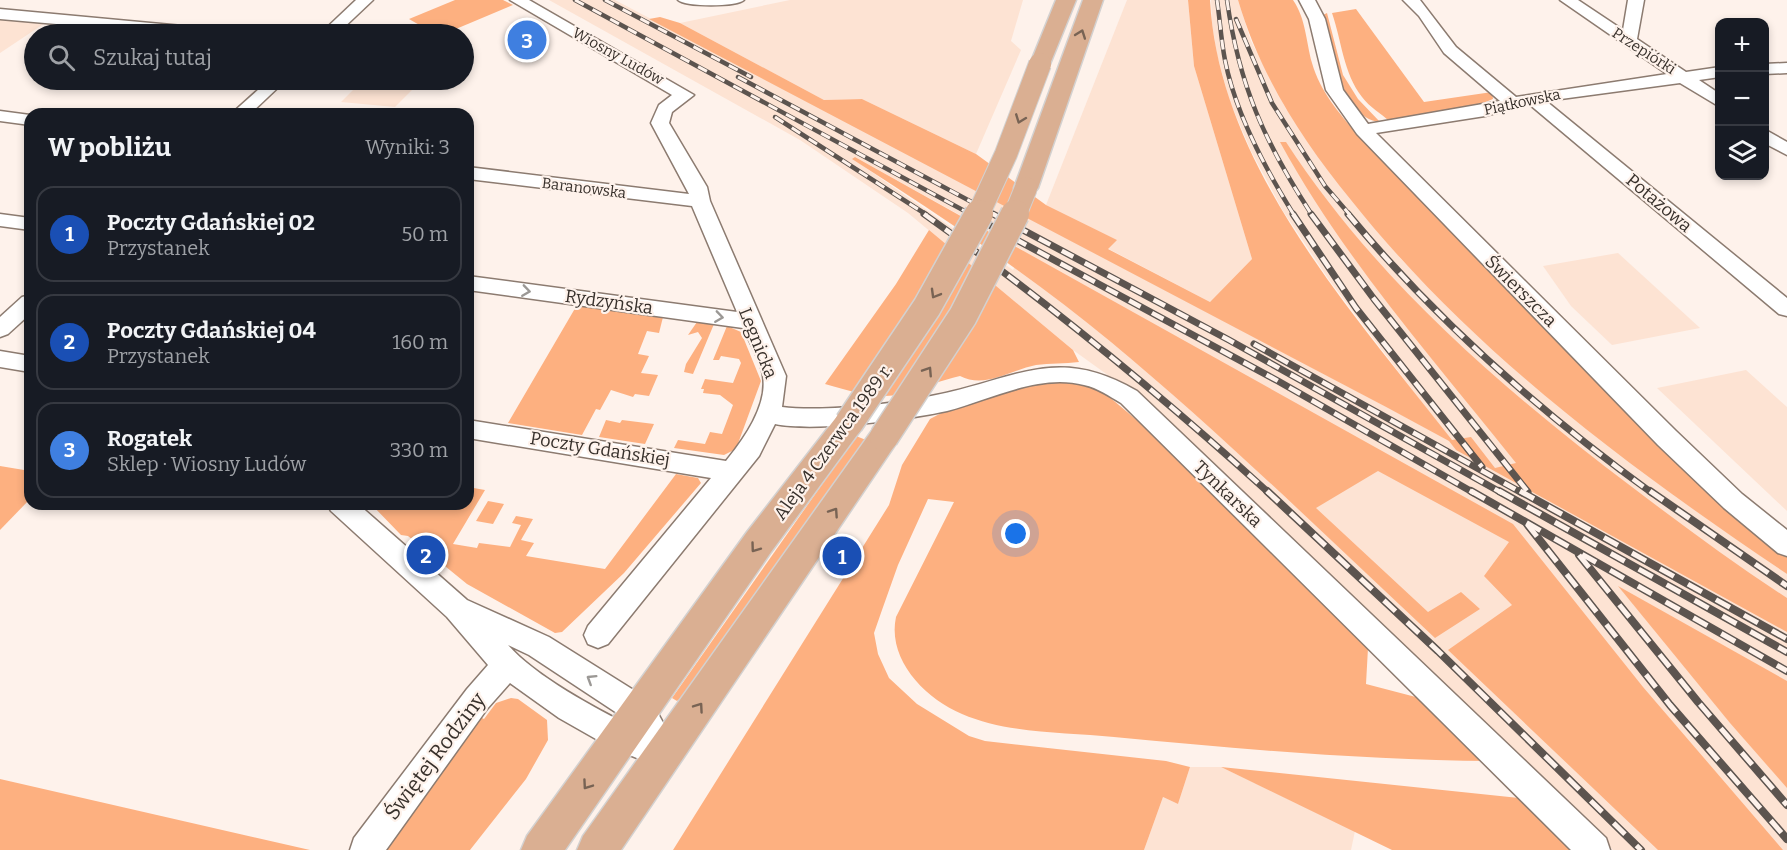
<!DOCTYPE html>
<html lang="pl">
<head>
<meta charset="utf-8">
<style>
	:root { --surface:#171b24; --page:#242831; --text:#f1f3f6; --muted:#9ea1a6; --line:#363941; --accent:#8c9099 }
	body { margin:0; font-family:Bitter,serif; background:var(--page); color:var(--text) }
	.controls { position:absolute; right:18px; top:18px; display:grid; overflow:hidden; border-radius:12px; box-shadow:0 3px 9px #0003 }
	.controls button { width:54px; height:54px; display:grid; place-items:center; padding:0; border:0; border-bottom:2px solid var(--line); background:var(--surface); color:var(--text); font:30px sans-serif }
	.you { position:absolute; left:1016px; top:534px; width:21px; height:21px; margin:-15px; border:4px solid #fff; border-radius:50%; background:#1a73e8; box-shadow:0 0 0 9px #1a73e833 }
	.badge { display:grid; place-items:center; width:39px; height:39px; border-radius:50%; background:var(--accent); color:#fff; font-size:20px; font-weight:700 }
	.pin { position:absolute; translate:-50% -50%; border:3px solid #fff; box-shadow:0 2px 6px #0006 }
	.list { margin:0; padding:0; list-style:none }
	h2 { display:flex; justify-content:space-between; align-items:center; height:78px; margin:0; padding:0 24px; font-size:26px }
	h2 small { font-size:20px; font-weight:400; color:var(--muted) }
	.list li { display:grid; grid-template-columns:39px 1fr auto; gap:18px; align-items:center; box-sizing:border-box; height:96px; margin:0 12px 12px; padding:0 12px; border:2px solid var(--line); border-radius:18px }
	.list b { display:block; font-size:22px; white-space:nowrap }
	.list p { margin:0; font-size:20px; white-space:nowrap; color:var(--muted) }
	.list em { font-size:20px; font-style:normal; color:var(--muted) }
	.icon { flex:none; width:33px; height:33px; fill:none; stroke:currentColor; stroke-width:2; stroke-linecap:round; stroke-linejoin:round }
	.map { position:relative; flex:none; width:1787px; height:850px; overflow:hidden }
	.search { position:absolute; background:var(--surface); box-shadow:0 3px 9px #0003; left:24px; top:24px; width:450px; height:66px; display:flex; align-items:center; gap:15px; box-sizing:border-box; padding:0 21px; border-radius:33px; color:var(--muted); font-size:22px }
	.panel { position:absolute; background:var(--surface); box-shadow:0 3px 9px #0003; left:24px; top:108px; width:450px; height:402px; border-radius:18px }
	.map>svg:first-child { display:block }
</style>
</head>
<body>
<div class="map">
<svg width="1787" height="850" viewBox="0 0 1787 850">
	<rect width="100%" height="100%" fill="#fef2eb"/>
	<g fill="#fde3d3" fill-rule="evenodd">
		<path d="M549,0H615L1451,441L1329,280L1283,211L1251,151L1230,102L1217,55L1212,24L1211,0H1238L1251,41L1286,109L1401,259L1446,305L1551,400L1676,497L1787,574V850H1613L1134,394L1073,350L908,213L800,140ZM855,157L1023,250L1013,270L853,159Z"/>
		<polygon points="790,0 1023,0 1011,41 1021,50 976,154 862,99 824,100 680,23"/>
		<polygon points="1127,0 1188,0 1194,66 1252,259 1210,302 1107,248 1116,240 1046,205"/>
		<polygon points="0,19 45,23 0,53"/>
		<polygon points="363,80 422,80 395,107 341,102"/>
		<polygon points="1618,253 1700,328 1612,345 1571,306 1543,266"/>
		<polygon points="1746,370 1787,407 1787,511 1657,388"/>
		<polygon points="1190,767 1221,767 1355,831 1351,850 1144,850 1163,797 1178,804"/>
	</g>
	<g fill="#fdb080">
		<polygon points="455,0 503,0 513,5 444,34 435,34 409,19"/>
		<path d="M1188,0H1210C1219,167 1354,314 1452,440L1471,437L1495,468L1516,463C1434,360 1343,258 1280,142H1286C1375,279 1502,389 1632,487C1682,525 1733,563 1787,598V632L1456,450L1449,441L1388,408L649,19L660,17L680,23L824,100L862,99L976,154L1046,205L1117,240L1108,249L1210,302L1252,259L1194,66Z"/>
		<path d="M1238,0H1293C1306,19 1306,41 1312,63C1320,91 1339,113 1357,134L1657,442L1731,511L1787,557V574C1628,467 1471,351 1351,200C1302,140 1260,75 1238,0Z"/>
		<path d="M1356,9L1424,102L1492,92L1493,99L1478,105L1390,122C1381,113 1370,108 1362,97C1343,72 1342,42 1332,13Z"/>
		<path d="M1327,13L1343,75L1358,99L1380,122C1340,118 1331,47 1323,15Z"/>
		<path d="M855,157L1513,524L1643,687L1783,850H1658L1448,650L1512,605L1484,576L1509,542L1378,471L1316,508L1428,612L1461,592L1480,609L1435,638C1328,538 1223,435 1111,342C1030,275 940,215 852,159Z"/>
		<path d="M929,230L1073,350L1079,362C1065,364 1050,363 1036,365C1011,370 985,389 960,376C941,380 924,388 905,393C879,401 850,391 825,384L896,284Z"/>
		<polygon points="577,305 663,317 659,333 647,331 638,354 649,356 641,373 658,375 649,396 635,394 633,397 611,390 600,410 596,409 582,435 508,423"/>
		<polygon points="697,322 714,324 693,374 684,372 686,364 702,338 698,332 688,335"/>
		<polygon points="727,326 741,332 761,381 736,449 724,455 674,448 678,440 705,444 710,432 722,434 733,405 720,395 703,393 704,389 701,389 705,379 733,383 741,363 739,359 721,356 719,360 713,360"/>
		<path d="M1069,379L1101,390L1151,432L1368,648L1366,684L1431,701L1492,761C1365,760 1240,749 1114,737C1065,732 1008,734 962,714C924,698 887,659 896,617L954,502L928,499L898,565L882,610L874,633L878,654L889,678L917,704L969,736L985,741L1166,761L1190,767L1178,804L1163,797L1144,850H673L889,505L902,465L930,419L949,409L1020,384Z"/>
		<polygon points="606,420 620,423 622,420 654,424 645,444 599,437"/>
		<polygon points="856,436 866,440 684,696 677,701 672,698"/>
		<polygon points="0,466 30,471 30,499 0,530"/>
		<polygon points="676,474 698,478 701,483 624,573 562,632 555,633 467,584 408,536 401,535 371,504 468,504 468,487 485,490 453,544 477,548 479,543 510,547 521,525 512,523 516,516 533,519 521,540 534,543 526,556 605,569"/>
		<polygon points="488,501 504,504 493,524 476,521"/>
		<polygon points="1618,586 1787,681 1787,788 1730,723"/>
		<polygon points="511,698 518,699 547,720 548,740 526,779 470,850 380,850 478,716 484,719 496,703"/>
		<polygon points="1221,767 1519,798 1572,850 1392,850"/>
		<polygon points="0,779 310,850 0,850"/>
	</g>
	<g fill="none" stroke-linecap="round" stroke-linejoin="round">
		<g stroke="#8c7b70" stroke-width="3">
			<g id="minor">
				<polygon points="356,0 373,0 337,34 320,34"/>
				<path d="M510,0H529L694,95L672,112L669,123L707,187L710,201L786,376L782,407C822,412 896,404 936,395C1017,379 1057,344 1137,391L1606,838L1610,850H1571L1121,403C1109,396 1098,388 1084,385C1039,373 990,400 947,411C906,420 815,432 775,424L759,456L608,644L598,648L588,644L584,635L588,626L711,478L468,438V420L726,461C743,440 768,406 763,376C761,360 750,343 743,328L468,290V276L737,312L692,206L468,179V167L689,194L651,123L659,105L672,95Z"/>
				<path d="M678,0H744C737,7 685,7 678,0Z"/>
				<polygon points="1299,0 1315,0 1325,19 1343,90 1368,124 1500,101 1444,53 1419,16 1403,0 1420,0 1456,47 1516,97 1667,74 1560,0 1578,0 1623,30 1628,0 1644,0 1637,39 1686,72 1720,67 1720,77 1699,80 1720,94 1720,107 1680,83 1546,101 1787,298 1787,316 1779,314 1529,104 1485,116 1376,133 1676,431 1742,494 1787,530 1787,556 1778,553 1724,508 1658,445 1357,134 1326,90 1309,19"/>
				<polygon points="0,9 215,29 223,34 169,34 0,19"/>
				<polygon points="1787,63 1787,73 1764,74 1764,64"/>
				<polygon points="269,80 286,80 250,114 231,114"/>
				<polygon points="0,111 30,115 30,125 0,121"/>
				<polygon points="1764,129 1787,142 1787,155 1764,143"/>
				<polygon points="0,214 30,218 30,230 0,226"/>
				<polygon points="30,295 30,314 8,334 0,337 0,317 22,297"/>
				<polygon points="0,351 30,356 30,372 0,367"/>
				<path d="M327,504H358L467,600L549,637L651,701L681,755L677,766L666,770L610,747L559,718L510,683L487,709L386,850H350L354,838L467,689L488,665L447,617L331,511ZM508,645L529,655L629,721L633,727C596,709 535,676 508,645Z"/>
			</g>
		</g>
		<g stroke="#d3d1d0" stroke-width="3">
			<g id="major">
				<polygon points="1056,0 1076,0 1050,64 1047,68 1033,68 1030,64"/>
				<polygon points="1083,0 1103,0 1038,188 1034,193 1026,195 1018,193 1014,188"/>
				<polygon points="849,412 860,415 864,423 860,431 771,552 565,850 521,850 527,836 747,532 838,415"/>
				<polygon points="884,425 895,429 899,437 895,445 621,850 577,850 583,836 873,429"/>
			</g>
		</g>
		<use href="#minor" fill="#fff" fill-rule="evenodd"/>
		<use href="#major" fill="#daaf92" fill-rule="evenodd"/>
		<g stroke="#5c544f" stroke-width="4.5">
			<g id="rail-far2">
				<polyline points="575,0 972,215"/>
				<polyline points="605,0 751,77"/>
				<path d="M1217,0C1220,20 1221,40 1225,60C1235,112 1266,170 1294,215"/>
				<path d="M1227,0C1239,86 1265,143 1312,215"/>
				<polyline points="1236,19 1272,103 1325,186 1350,215"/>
				<polyline points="738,77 996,215"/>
				<polyline points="775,117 927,215"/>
			</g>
		</g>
		<g stroke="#5c544f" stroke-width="7">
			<g id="rail-far1">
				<path d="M924,214C1045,300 1159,393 1269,493"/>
				<polyline points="969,214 1278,381 1474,493"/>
				<polyline points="993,214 1229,340 1502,493"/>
				<polyline points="1293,214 1356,308 1482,467"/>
				<polyline points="1311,214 1374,299 1528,492"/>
				<path d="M1348,214C1436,320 1540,412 1652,493"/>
				<polyline points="1254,344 1522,493"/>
			</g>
		</g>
		<g stroke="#5c544f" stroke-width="8">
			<g id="rail">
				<polyline points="1267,491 1438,651 1641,850"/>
				<polyline points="1471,491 1787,671"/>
				<polyline points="1499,491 1787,652"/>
				<polyline points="1520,491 1787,639"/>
				<polyline points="1650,491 1787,586"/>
				<polyline points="1527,524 1670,705 1787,839"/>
				<polyline points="1579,555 1698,702 1787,805"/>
			</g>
		</g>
		<use href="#rail-far2" stroke="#fef2eb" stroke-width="3" stroke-dasharray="10" stroke-linecap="butt"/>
		<use href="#rail-far1" stroke="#fef2eb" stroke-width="4.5" stroke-dasharray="13" stroke-linecap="butt"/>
		<use href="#rail" stroke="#fef2eb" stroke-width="5" stroke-dasharray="16" stroke-linecap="butt"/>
		<g stroke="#d3d1d0" stroke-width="24" stroke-linecap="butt">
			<g id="major-bridge-far1">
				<polyline points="978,215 1006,154 1040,64"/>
				<polyline points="1015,215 1026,188"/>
			</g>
		</g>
		<g stroke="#d3d1d0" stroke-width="31" stroke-linecap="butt">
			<g id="major-bridge">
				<polyline points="849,423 927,307 979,214"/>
				<polyline points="884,437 963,316 1015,214"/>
			</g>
		</g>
		<use href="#major-bridge-far1" stroke="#daaf92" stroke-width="22"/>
		<use href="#major-bridge" stroke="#daaf92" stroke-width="28"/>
	</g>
	<defs><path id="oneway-chevron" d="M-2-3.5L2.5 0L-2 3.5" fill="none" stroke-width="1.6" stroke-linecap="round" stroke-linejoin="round" transform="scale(1.5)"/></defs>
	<g stroke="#786354">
		<use href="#oneway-chevron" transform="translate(1081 34) rotate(-70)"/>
		<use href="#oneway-chevron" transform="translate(1020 119) rotate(111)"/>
		<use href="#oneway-chevron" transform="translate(935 294) rotate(120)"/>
		<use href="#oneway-chevron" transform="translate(928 371) rotate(-57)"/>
		<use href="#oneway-chevron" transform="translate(834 512) rotate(-56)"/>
		<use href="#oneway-chevron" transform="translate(755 548) rotate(126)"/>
		<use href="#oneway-chevron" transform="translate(699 707) rotate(-55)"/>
		<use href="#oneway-chevron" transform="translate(587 785) rotate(125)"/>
	</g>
	<g stroke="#9b9895">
		<use href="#oneway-chevron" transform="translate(526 291) rotate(8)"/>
		<use href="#oneway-chevron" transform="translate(719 317) rotate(8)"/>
		<use href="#oneway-chevron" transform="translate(591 679) rotate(-148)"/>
	</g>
	<g text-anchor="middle" stroke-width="4.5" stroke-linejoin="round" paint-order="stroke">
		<g font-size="15" fill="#37302b" stroke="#fef2eb">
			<text transform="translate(1644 51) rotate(33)" y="5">Przepiórki</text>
			<text transform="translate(618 56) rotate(29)" y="5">Wiosny Ludów</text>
			<text transform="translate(1522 102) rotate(-12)" y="5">Piątkowska</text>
			<text transform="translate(584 188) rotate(7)" y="5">Baranowska</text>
		</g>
		<g font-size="18" fill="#37302b" stroke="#fef2eb">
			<text transform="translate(1659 203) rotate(40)" y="6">Potażowa</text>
			<text transform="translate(1521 291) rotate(45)" y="6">Świerszcza</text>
			<text transform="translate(609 302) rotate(8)" y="6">Rydzyńska</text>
			<text transform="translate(758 343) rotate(68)" y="6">Legnicka</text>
			<text transform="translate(833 442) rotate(-54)" y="6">Aleja 4 Czerwca 1989 r.</text>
			<text transform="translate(600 449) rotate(9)" y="6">Poczty Gdańskiej</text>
			<text transform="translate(1228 494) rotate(44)" y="6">Tynkarska</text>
		</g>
		<g font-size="21" fill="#37302b" stroke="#fef2eb">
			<text transform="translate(435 756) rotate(-53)" y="7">Świętej Rodziny</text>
		</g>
	</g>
</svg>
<div class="controls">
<button>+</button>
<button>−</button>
<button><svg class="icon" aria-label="layers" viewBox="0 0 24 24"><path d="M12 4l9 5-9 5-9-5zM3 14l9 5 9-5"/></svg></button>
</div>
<div class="you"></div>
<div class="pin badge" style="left:842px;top:556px;background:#1a4fb4">1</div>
<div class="pin badge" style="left:426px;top:555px;background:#1a4fb4">2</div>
<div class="pin badge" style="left:527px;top:40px;background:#3f7fe0">3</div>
<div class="search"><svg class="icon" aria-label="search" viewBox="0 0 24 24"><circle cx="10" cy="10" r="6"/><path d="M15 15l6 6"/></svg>Szukaj tutaj</div>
<section class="panel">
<h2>W pobliżu<small>Wyniki: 3</small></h2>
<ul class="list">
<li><span class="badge" style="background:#1a4fb4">1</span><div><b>Poczty Gdańskiej 02</b><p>Przystanek</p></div><em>50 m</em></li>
<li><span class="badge" style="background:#1a4fb4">2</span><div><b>Poczty Gdańskiej 04</b><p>Przystanek</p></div><em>160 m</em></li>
<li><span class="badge" style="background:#3f7fe0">3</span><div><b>Rogatek</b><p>Sklep · Wiosny Ludów</p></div><em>330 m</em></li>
</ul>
</section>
</div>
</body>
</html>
